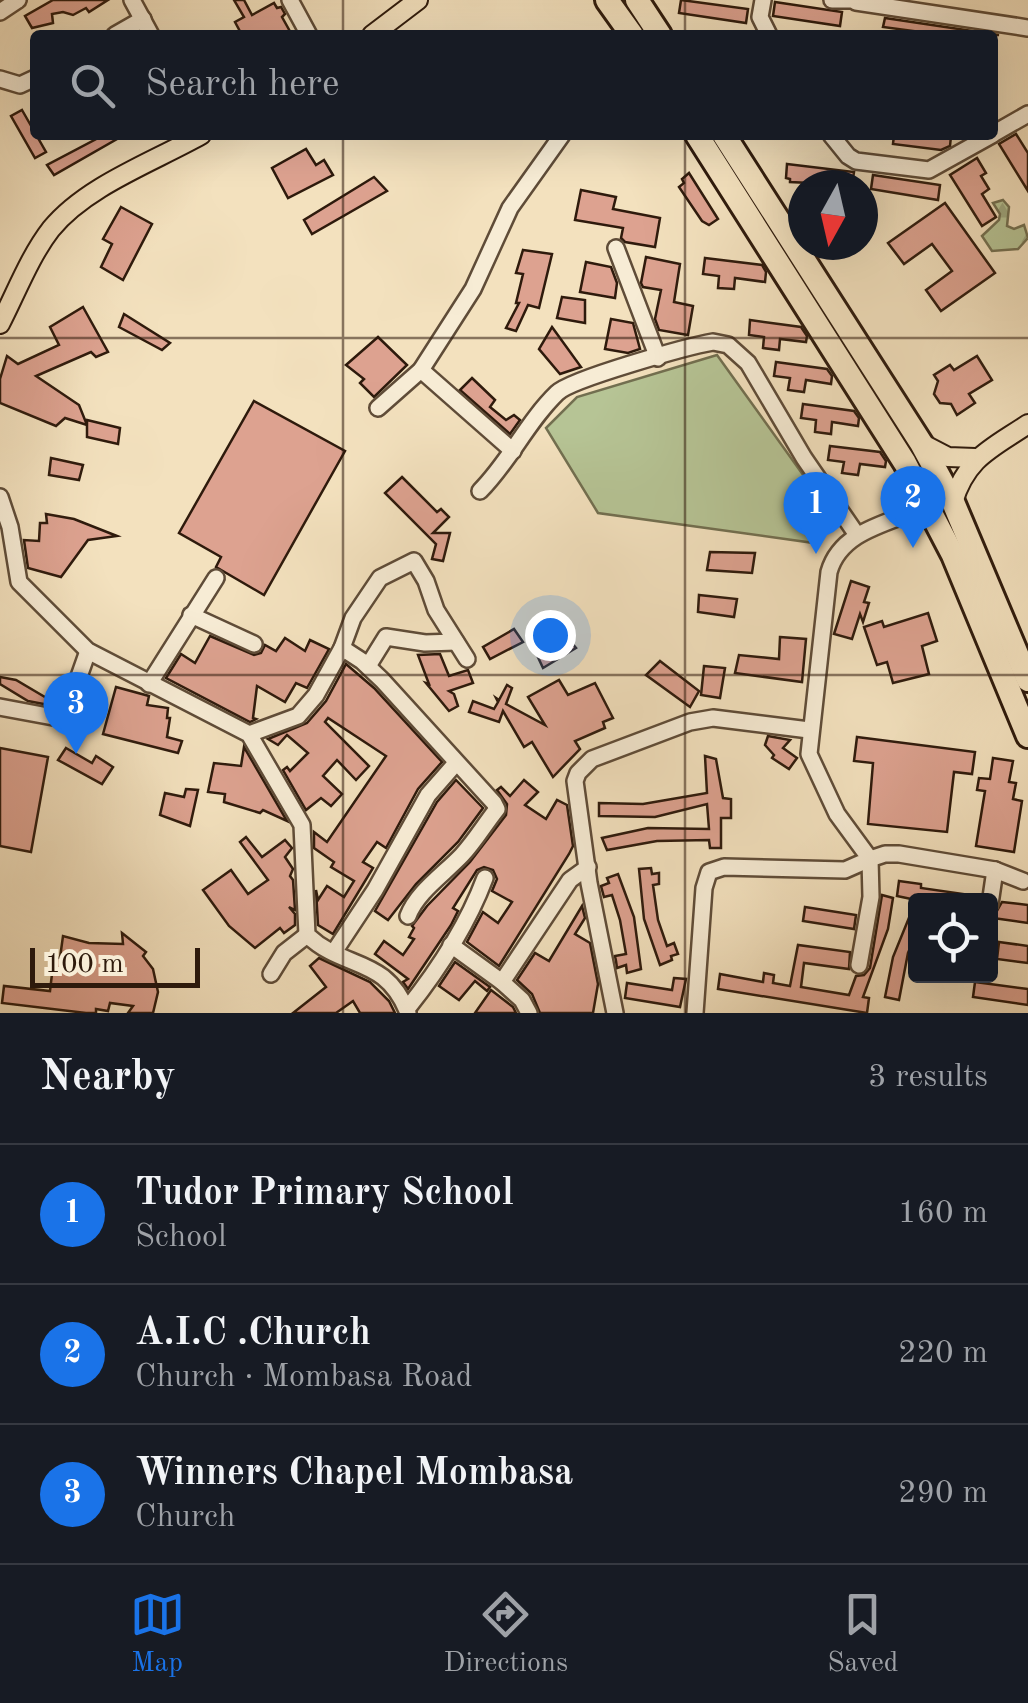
<!DOCTYPE html>
<html lang="en">
<head>
<meta charset="utf-8">
<style>
	:root { --surface:#171b24; --page:#20242c; --text:#f1f3f6; --muted:#9ea1a6; --line:#363941; --accent:#1a73e8 }
	body { margin:0; font-family:"Old Standard TT",serif; background:var(--page); color:var(--text) }
	.controls { position:absolute; right:30px; bottom:30px; display:grid; overflow:hidden; border-radius:10px; box-shadow:0 10px 40px #0002 }
	.controls button { width:90px; height:90px; display:grid; place-items:center; padding:0; border:0; border-bottom:2px solid var(--line); background:var(--surface); color:var(--text); font:50px sans-serif }
	.compass { position:absolute; left:788px; top:170px; width:90px; height:90px; border-radius:50%; background:var(--surface); box-shadow:0 10px 40px #0002; rotate:188deg }
	.scale { position:absolute; left:30px; bottom:25px; width:170px; box-sizing:border-box; padding-left:10px; border:5px solid #2e1a0c; border-top:0; font-size:28px; line-height:35px; white-space:nowrap; color:#2e1a0c; -webkit-text-stroke:8px #f7ecd5; paint-order:stroke }
	.you { position:absolute; left:550px; top:635px; width:35px; height:35px; margin:-25px; border:8px solid #fff; border-radius:50%; background:#1a73e8; box-shadow:0 0 0 15px #1a73e833 }
	.badge { display:grid; place-items:center; width:65px; height:65px; border-radius:50%; background:var(--accent); color:#fff; font-size:32px; font-weight:700 }
	.pin { position:absolute; translate:-50% -82px; filter:drop-shadow(0 2px 5px #0008) }
	.pin::after { content:''; position:absolute; top:52px; width:35px; height:30px; background:inherit; clip-path:polygon(0 0,100% 0,50% 100%) }
	.list { margin:0; padding:0; list-style:none }
	h2 { display:flex; justify-content:space-between; align-items:center; height:130px; margin:0; padding:0 40px; font-size:42px }
	h2 small { font-size:32px; font-weight:400; color:var(--muted) }
	.list li { display:grid; grid-template-columns:65px 1fr auto; gap:30px; align-items:center; box-sizing:border-box; height:140px; padding:0 40px; border-top:2px solid var(--line) }
	.list b { display:block; font-size:38px; white-space:nowrap }
	.list p { margin:0; font-size:32px; white-space:nowrap; color:var(--muted) }
	.list em { font-size:32px; font-style:normal; color:var(--muted) }
	.icon { flex:none; width:55px; height:55px; fill:none; stroke:currentColor; stroke-width:2; stroke-linecap:round; stroke-linejoin:round }
	.map { position:relative; flex:none; width:1028px; height:1013px; overflow:hidden }
	.search { position:absolute; background:var(--surface); box-shadow:0 10px 40px #0002; left:30px; right:30px; top:30px; height:110px; display:flex; align-items:center; gap:25px; box-sizing:border-box; padding:0 35px; border-radius:10px; color:var(--muted); font-size:38px }
	.sheet { height:550px; background:var(--surface) }
	nav { display:flex; justify-content:space-around; align-items:center; box-sizing:border-box; height:140px; border-top:2px solid var(--line); background:var(--surface); font-size:28px; color:var(--muted) }
	nav a { display:grid; justify-items:center; gap:5px }
	nav .on { color:var(--accent) }
	.map>svg:first-child { display:block }
</style>
</head>
<body>
<div class="map">
<svg width="1028" height="1013" viewBox="0 0 1028 1013">
	<defs>
		<pattern id="forest-firs" width="22" height="20" patternUnits="userSpaceOnUse" patternTransform="scale(2.5)"><rect width="22" height="20" fill="#b6c495"/><path d="M5 1l3.5 6h-7zM16 11l3.5 6h-7z" fill="#9da87f"/></pattern>
	</defs>
	<rect width="100%" height="100%" fill="#f3e1be"/>
	<filter id="stains"><feTurbulence type="fractalNoise" baseFrequency=".002" numOctaves="4"/><feColorMatrix values="0 0 0 0 .2 0 0 0 0 .09 0 0 0 0 .02 0 0 0 .5 -.17"/></filter>
	<radialGradient id="worn" r=".72"><stop offset=".6" stop-color="#630" stop-opacity="0"/><stop offset="1" stop-color="#630" stop-opacity=".3"/></radialGradient>
	<polygon fill="#b6c495" stroke="#726f50" stroke-width="2.5" points="717,355 824,504 814,543 598,513 546,428 577,397"/>
	<polygon fill="url(#forest-firs)" stroke="#726f50" stroke-width="2.5" points="1003,200 1009,207 1007,226 1014,229 1024,225 1028,238 1018,249 992,251 982,236 999,220 1000,214 993,203"/>
	<g fill="#dda290" stroke="#2e1a0c" stroke-width="2.5">
		<polygon points="53,0 108,0 89,12 86,8 73,15 63,12 52,14 53,23 32,28 25,16"/>
		<polygon points="234,0 244,0 252,15 274,3 277,8 281,7 285,14 282,17 292,35 242,35 235,22 244,17"/>
		<polygon points="681,0 748,9 746,23 679,13"/>
		<polygon points="775,2 842,12 840,26 773,16"/>
		<polygon points="885,18 999,35 943,35 883,27"/>
		<polygon points="22,110 46,152 35,158 11,116"/>
		<polygon points="1016,134 1028,153 1028,191 999,144"/>
		<polygon points="104,135 124,135 54,175 47,165"/>
		<polygon points="894,135 941,135 951,136 950,146 941,150 893,144"/>
		<polygon points="306,149 316,165 324,160 333,175 288,198 272,168"/>
		<polygon points="977,158 986,173 981,176 989,189 982,194 996,217 982,226 950,175"/>
		<polygon points="787,164 854,172 852,185 790,182 790,179 786,178"/>
		<polygon points="689,173 718,219 709,225 702,221 679,187 684,183 682,179"/>
		<polygon points="873,175 940,185 938,200 871,189"/>
		<polygon points="374,177 387,191 312,234 304,220"/>
		<polygon points="581,190 616,197 613,209 660,218 655,247 625,242 621,238 623,228 575,220"/>
		<polygon points="945,203 995,273 941,311 926,290 952,271 932,244 904,264 888,243"/>
		<polygon points="121,207 152,224 123,280 101,267 112,244 103,239"/>
		<polygon points="523,250 552,254 539,308 528,305 516,331 506,328 519,303 516,303 523,274 516,273"/>
		<polygon points="646,257 680,264 674,302 693,306 688,335 659,330 655,319 661,290 643,287 641,283"/>
		<polygon points="705,258 762,265 766,272 765,282 735,278 734,289 718,288 719,276 703,274"/>
		<polygon points="586,262 611,267 617,283 615,298 580,292"/>
		<polygon points="562,297 585,300 585,323 557,318"/>
		<polygon points="83,307 108,352 96,357 91,352 36,376 79,405 87,425 65,418 56,426 0,403 0,379 7,356 18,364 59,345 50,327"/>
		<polygon points="124,314 170,343 162,350 119,327"/>
		<polygon points="611,319 633,323 640,349 628,353 605,349"/>
		<polygon points="750,320 801,327 807,336 806,342 780,339 779,350 763,348 764,337 749,335"/>
		<polygon points="552,327 581,367 560,374 539,349"/>
		<polygon points="378,337 407,365 374,397 360,383 364,379 346,365"/>
		<polygon points="977,356 992,380 969,394 975,403 957,415 951,404 940,403 934,394 938,381 934,375 950,365 954,370"/>
		<polygon points="776,362 827,369 832,376 831,384 806,380 804,392 788,390 790,378 774,376"/>
		<polygon points="472,378 495,400 490,407 506,420 514,415 520,420 510,434 460,390"/>
		<polygon points="254,401 345,451 264,595 216,567 221,557 179,533"/>
		<polygon points="803,404 854,411 859,418 858,426 832,422 831,434 815,432 816,420 801,418"/>
		<polygon points="87,420 120,428 118,444 87,437"/>
		<polygon points="830,446 880,452 886,461 885,467 860,464 858,475 842,473 844,462 828,460"/>
		<polygon points="51,458 83,465 79,480 49,475"/>
		<polygon points="402,477 437,512 441,509 449,517 433,533 450,533 443,561 432,559 436,544 385,493"/>
		<polygon points="46,514 74,519 117,536 88,540 61,577 28,568 24,540 39,541 40,523 47,523"/>
		<polygon points="710,552 755,553 752,573 707,570"/>
		<polygon points="851,581 869,587 864,602 869,603 863,622 860,614 852,639 834,634"/>
		<polygon points="699,595 737,599 734,617 698,612"/>
		<polygon points="928,613 937,641 922,646 929,674 893,683 887,662 877,665 864,627 882,621 884,627"/>
		<polygon points="514,629 523,642 490,659 483,647"/>
		<polygon points="210,636 254,655 261,653 265,645 276,651 285,638 305,651 310,640 329,649 307,688 296,683 285,702 257,686 253,718 256,719 250,722 166,678 181,654 195,663"/>
		<polygon points="566,636 576,648 543,668 536,653"/>
		<polygon points="780,637 806,639 802,682 735,673 739,655 779,659"/>
		<polygon points="440,654 449,676 468,670 473,683 449,691 454,694 458,706 449,711 426,683 429,684 418,655"/>
		<polygon points="660,661 699,691 690,707 646,675"/>
		<polygon points="346,664 374,688 442,762 418,789 386,848 377,842 363,862 373,868 333,934 318,925 316,890 318,900 327,886 344,897 354,881 331,867 334,862 314,848 314,832 327,842 386,756 328,718 325,722 369,766 356,780 337,760 323,776 342,794 331,806 321,798 306,810 283,770 287,767 290,771 308,753 287,735 278,745 268,739 307,723 326,701"/>
		<polygon points="704,666 725,668 720,698 701,695"/>
		<polygon points="0,677 16,680 55,703 54,706 28,701 0,684"/>
		<polygon points="559,680 568,695 595,683 613,718 603,722 605,728 575,741 580,749 553,777 532,742 524,747 503,711 499,722 469,712 473,701 494,709 498,702 496,698 499,700 507,685 512,688 506,704 545,725 528,697"/>
		<polygon points="116,687 149,696 147,705 168,708 167,718 170,718 167,737 182,741 178,753 103,734"/>
		<polygon points="768,736 790,740 783,748 797,758 789,769 772,758 774,755 765,745"/>
		<polygon points="857,737 975,752 972,774 954,772 947,832 868,824 873,763 854,761"/>
		<polygon points="244,747 287,821 263,810 260,813 224,802 225,794 208,792 214,763 241,766"/>
		<polygon points="0,748 48,757 31,852 0,846"/>
		<polygon points="66,748 92,763 96,756 113,767 102,784 58,760"/>
		<polygon points="705,756 716,759 723,798 731,799 731,818 721,818 721,848 710,848 709,840 657,841 607,850 602,838 648,828 709,829 707,804 655,817 599,816 599,803 643,804 707,793"/>
		<polygon points="993,758 1013,761 1009,782 1016,783 1013,799 1022,801 1014,852 976,846 985,791 977,790 979,778 990,779"/>
		<polygon points="456,780 483,808 458,842 416,884 388,920 375,911 437,802"/>
		<polygon points="524,780 538,792 525,805 546,819 557,800 567,805 573,846 569,854 499,966 467,942 483,912 498,923 512,902 492,891 497,879 493,870 484,867 477,870 453,908 458,911 451,925 408,989 403,982 408,979 375,954 384,941 403,955 414,939 409,937 414,928 412,926 427,906 470,862 506,815 507,804 497,790 501,787 510,796"/>
		<polygon points="186,789 198,790 190,826 160,815 165,793 184,797"/>
		<polygon points="246,837 262,857 285,840 292,848 285,857 293,869 290,876 293,880 295,910 289,907 295,914 295,925 284,933 280,928 255,948 229,926 203,890 231,870 248,894 268,880 240,842"/>
		<polygon points="651,868 652,874 659,873 659,884 653,885 658,920 667,946 674,943 678,954 671,956 672,960 660,965 644,919 639,869"/>
		<polygon points="618,874 634,917 641,969 627,973 626,965 617,968 616,961 615,956 626,954 620,920 612,895 604,897 601,886 609,883 607,878"/>
		<polygon points="899,881 921,884 921,888 970,895 969,900 916,900 897,896"/>
		<polygon points="882,895 893,898 888,929 863,997 869,998 867,1013 718,989 720,974 763,982 764,973 774,975 773,983 790,986 798,945 850,952 849,969 804,963 801,987 849,995 856,976 864,975 870,968"/>
		<polygon points="1002,902 1028,905 1028,923 993,918"/>
		<polygon points="915,903 916,935 908,953 899,1000 885,997 893,957"/>
		<polygon points="582,906 585,918 575,934 590,943 598,984 593,1013 540,1013 532,994 517,980 535,953 549,961"/>
		<polygon points="805,907 856,915 854,929 803,921"/>
		<polygon points="122,933 146,952 143,956 153,969 158,992 153,1013 128,1013 133,1006 110,1003 108,1011 96,1009 96,1013 86,1013 2,1003 4,986 50,991 54,957 60,958 63,936 89,943 123,944"/>
		<polygon points="999,942 1028,946 1028,963 997,959"/>
		<polygon points="319,958 370,982 389,1001 395,1013 360,1013 353,1001 336,1013 293,1013 326,987 310,966"/>
		<polygon points="455,962 490,987 487,991 475,981 459,1000 439,986"/>
		<polygon points="674,978 686,979 680,1007 625,998 627,983 672,990"/>
		<polygon points="975,982 1028,989 1028,1005 973,997"/>
		<polygon points="491,990 513,1007 516,1013 475,1013"/>
	</g>
	<g fill="none" stroke-linecap="round" stroke-linejoin="round">
		<g stroke="#5f4c38" stroke-width="20">
			<g id="minor">
				<polyline points="132,0 151,35"/>
				<polyline points="290,0 309,35"/>
				<polyline points="763,0 760,17 769,35"/>
				<polyline points="832,0 856,0"/>
				<polyline points="856,2 1028,28"/>
				<polyline points="0,12 18,0"/>
				<polyline points="115,35 143,19"/>
				<polyline points="0,79 20,85 35,78"/>
				<polyline points="993,134 1028,114"/>
				<polyline points="831,135 848,156 856,161 929,170 992,135"/>
				<polyline points="616,248 658,358"/>
				<polyline points="421,370 513,451"/>
				<polyline points="378,408 421,370 473,289 510,208 562,135"/>
				<path d="M480,491C510,461 527,422 557,393C571,379 689,346 713,342L728,345L748,363L804,458L857,535"/>
				<path d="M0,497L10,527L19,582L88,651L249,734L302,825L307,935C345,971 385,955 408,1013"/>
				<polyline points="191,615 254,644"/>
				<polyline points="342,648 353,618 380,578 414,561 426,581 436,610 467,659"/>
				<polyline points="368,666 386,637 425,643 456,642"/>
				<polyline points="149,684 216,578"/>
				<polyline points="0,707 64,719 88,651"/>
				<path d="M249,734L298,716L316,695L342,648L362,661L382,680L494,803L497,809C485,824 475,841 462,855C443,875 417,892 408,916"/>
				<polyline points="990,904 995,870"/>
				<polyline points="451,945 502,982"/>
				<polyline points="334,952 375,890 428,795 456,763"/>
				<polyline points="859,965 871,897 870,859 885,854 899,854 995,870 1023,881"/>
				<polyline points="271,974 284,953 307,935"/>
				<path d="M407,1009C439,969 467,926 485,878"/>
				<polyline points="529,1013 522,1000 502,982 570,880 588,867"/>
				<polyline points="615,1013 589,883 575,781 578,773 592,759 690,722 713,718 809,730"/>
				<path d="M695,1013L704,888L709,872L724,867L845,870L870,859L837,814L809,754L829,572C841,529 892,523 928,506"/>
			</g>
		</g>
		<g stroke="#2e1a0c" stroke-width="22">
			<g id="major">
				<polyline points="372,35 418,0"/>
				<path d="M0,324C16,293 30,256 51,229C86,186 153,162 201,135"/>
				<polyline points="921,443 948,457 975,458"/>
				<path d="M953,502C967,457 991,449 1028,424"/>
			</g>
		</g>
		<g stroke="#2e1a0c" stroke-width="28">
			<g id="highway">
				<polyline points="607,0 632,35"/>
				<polyline points="637,0 660,35"/>
				<polyline points="697,135 905,463 953,555 1028,736"/>
				<polyline points="724,135 921,443 953,502 1028,680"/>
			</g>
		</g>
		<use href="#minor" stroke="#f7ecd5" stroke-width="15"/>
		<use href="#major" stroke="#f3e1be" stroke-width="18"/>
		<use href="#highway" stroke="#f3e1be" stroke-width="22"/>
	</g>
	<path fill="none" stroke="#2e1a0c" stroke-width="2.5" stroke-opacity="0.55" d="M343,0V35M685,0V35M343,135V1013M685,135V1013M0,338H1028M0,675H1028"/>
	<rect width="100%" height="100%" filter="url(#stains)"/>
	<rect width="100%" height="100%" fill="url(#worn)"/>
</svg>
<div class="controls">
<button><svg class="icon" aria-label="locate" viewBox="0 0 24 24"><circle cx="12" cy="12" r="6"/><path d="M12 2v4M12 18v4M2 12h4M18 12h4"/></svg></button>
</div>
<svg class="compass" viewBox="-18 -18 36 36"><path d="M0-13l5 13h-10z" fill="#e53935"/><path d="M0 13l5-13h-10z" fill="#9ea1a6"/></svg>
<div class="scale">100 m</div>
<div class="you"></div>
<div class="pin badge" style="left:816px;top:554px">1</div>
<div class="pin badge" style="left:913px;top:548px">2</div>
<div class="pin badge" style="left:76px;top:754px">3</div>
<div class="search"><svg class="icon" aria-label="search" viewBox="0 0 24 24"><circle cx="10" cy="10" r="6"/><path d="M15 15l6 6"/></svg>Search here</div>
</div>
<section class="sheet">
<h2>Nearby<small>3 results</small></h2>
<ul class="list">
<li><span class="badge">1</span><div><b>Tudor Primary School</b><p>School</p></div><em>160 m</em></li>
<li><span class="badge">2</span><div><b>A.I.C .Church</b><p>Church · Mombasa Road</p></div><em>220 m</em></li>
<li><span class="badge">3</span><div><b>Winners Chapel Mombasa</b><p>Church</p></div><em>290 m</em></li>
</ul>
</section>
<nav>
<a class="on"><svg class="icon" aria-label="map" viewBox="0 0 24 24"><path d="M3 6l6-2 6 2 6-2v14l-6 2-6-2-6 2zM9 4v14M15 6v14"/></svg>Map</a>
<a><svg class="icon" aria-label="directions" viewBox="0 0 24 24"><path d="M12 3l9 9-9 9-9-9zM9 14v-3h6M13 9l2 2-2 2"/></svg>Directions</a>
<a><svg class="icon" aria-label="saved" viewBox="0 0 24 24"><path d="M7 4h10v16l-5-4-5 4z"/></svg>Saved</a>
</nav>
</body>
</html>
